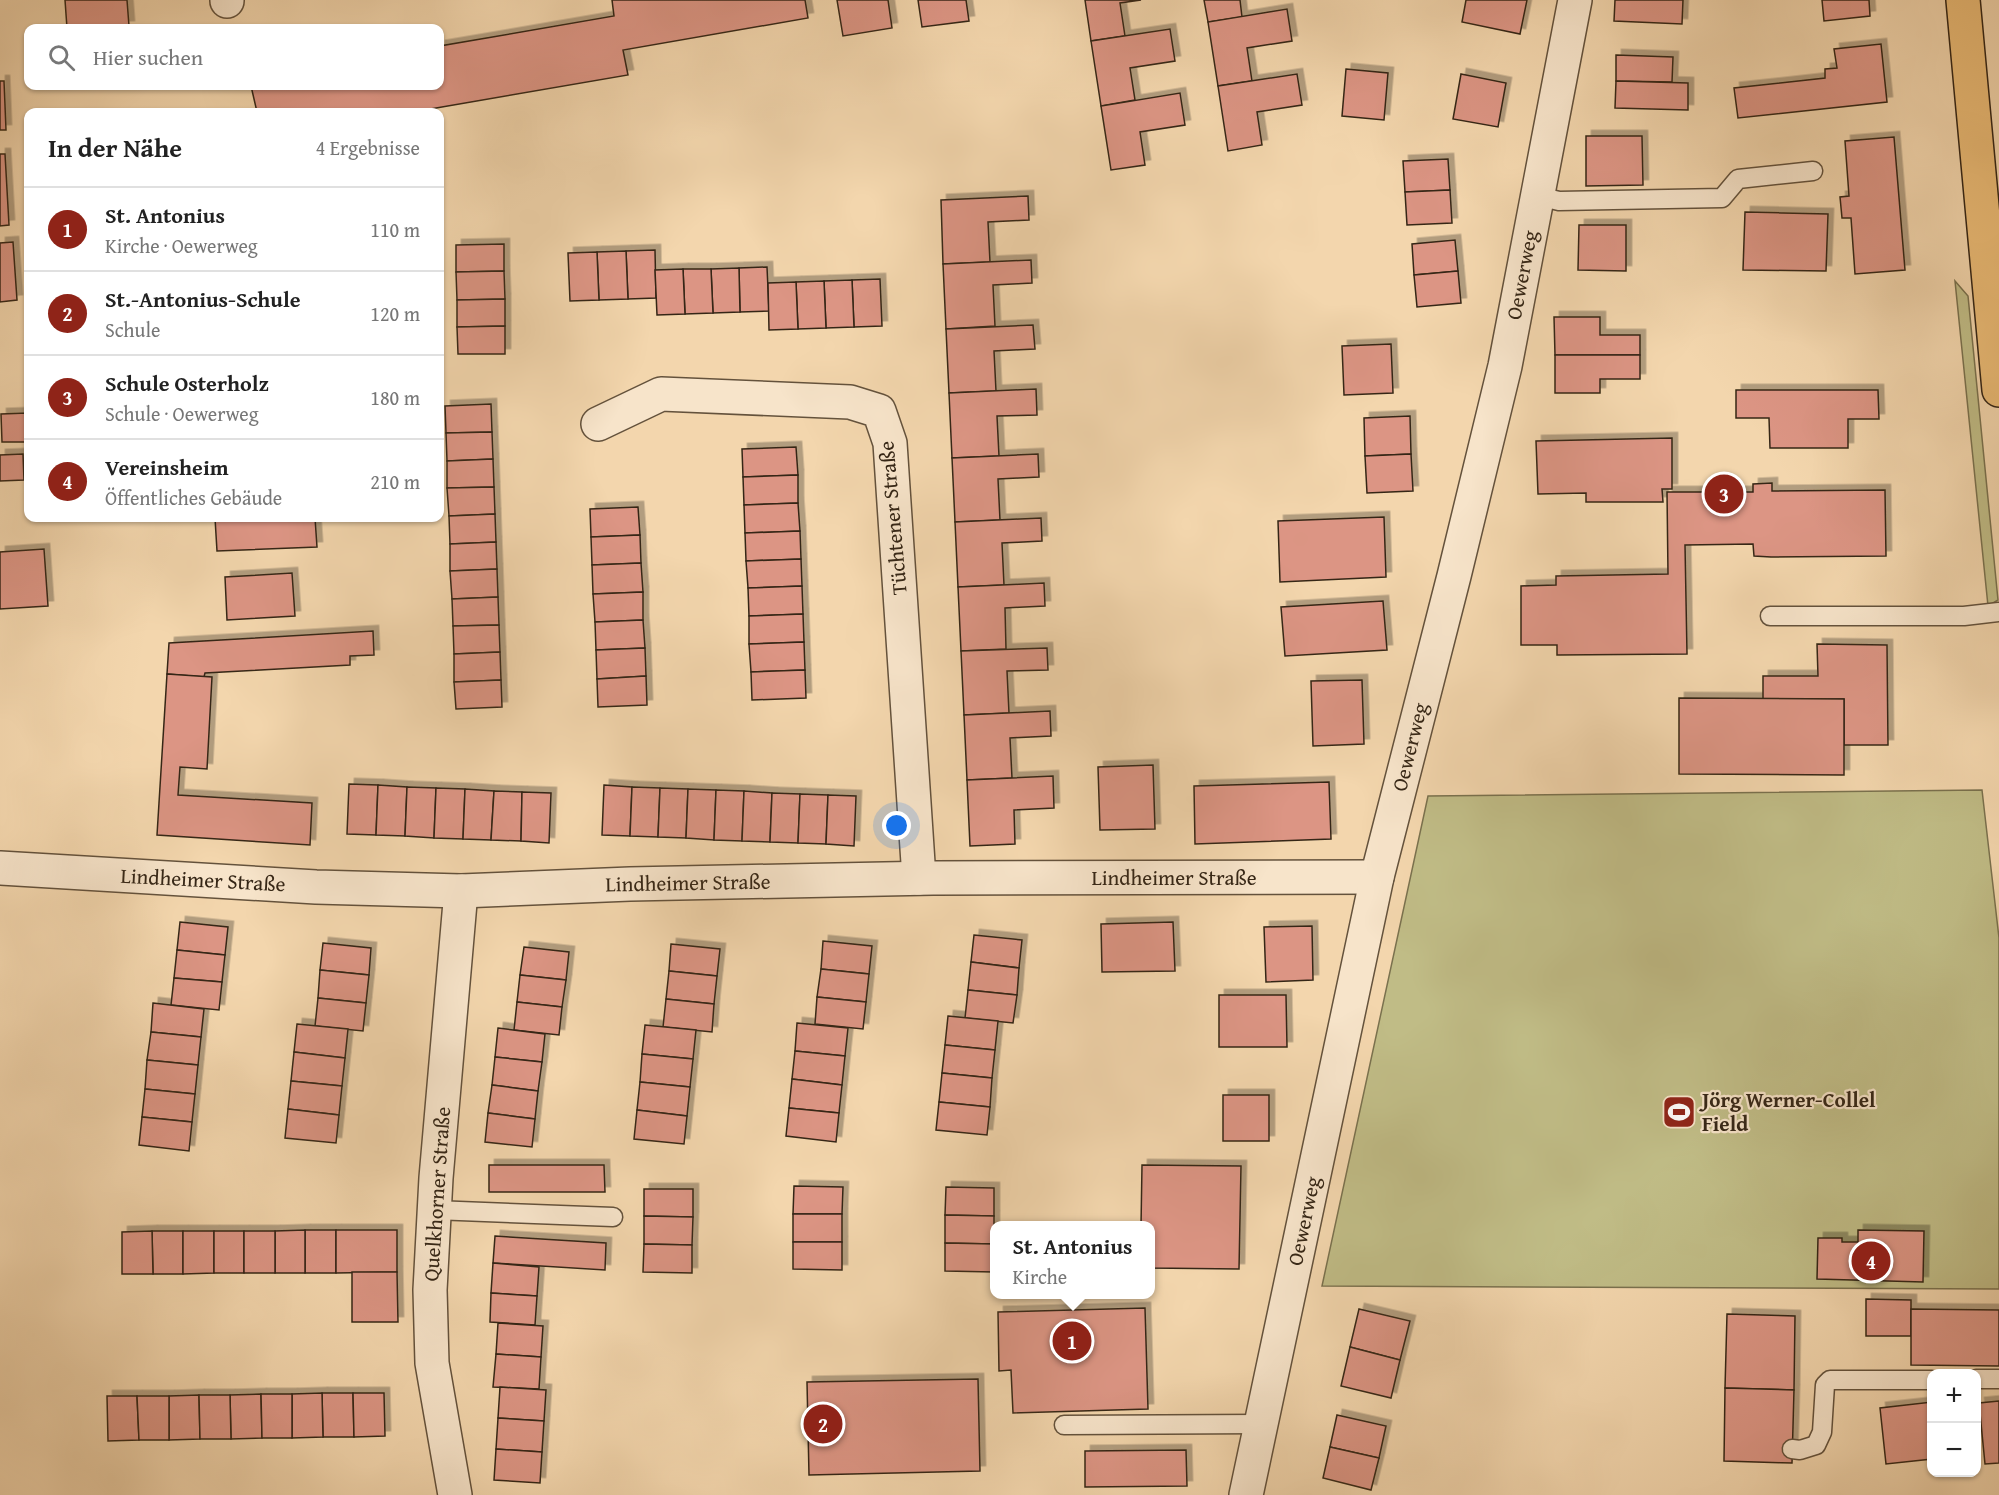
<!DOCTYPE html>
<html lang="de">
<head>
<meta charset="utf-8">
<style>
	:root { --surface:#fff; --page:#f2f2f2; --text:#222; --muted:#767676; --line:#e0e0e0; --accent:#8f2418 }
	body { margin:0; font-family:"Gentium Book Plus",serif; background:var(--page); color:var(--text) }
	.controls { position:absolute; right:18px; bottom:18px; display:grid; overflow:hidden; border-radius:12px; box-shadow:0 2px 4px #0004 }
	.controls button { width:54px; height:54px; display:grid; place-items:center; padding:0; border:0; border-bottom:2px solid var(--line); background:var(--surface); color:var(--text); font:30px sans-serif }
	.you { position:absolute; left:897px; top:826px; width:21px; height:21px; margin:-15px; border:4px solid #fff; border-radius:50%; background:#1a73e8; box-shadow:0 0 0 9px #1a73e833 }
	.badge { display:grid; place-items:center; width:39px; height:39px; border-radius:50%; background:var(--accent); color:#fff; font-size:20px; font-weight:700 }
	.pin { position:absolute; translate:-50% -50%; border:3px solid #fff; box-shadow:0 2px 6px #0006 }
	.popup { position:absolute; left:990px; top:1221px; width:165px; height:78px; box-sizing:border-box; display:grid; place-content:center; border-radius:12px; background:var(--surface); filter:drop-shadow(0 2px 4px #0005); font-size:20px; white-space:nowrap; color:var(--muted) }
	.popup b { font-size:22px; color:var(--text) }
	.popup::after { content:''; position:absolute; left:50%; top:100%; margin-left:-12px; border:12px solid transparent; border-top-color:var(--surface) }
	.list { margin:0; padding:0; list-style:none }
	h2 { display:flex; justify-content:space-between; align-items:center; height:78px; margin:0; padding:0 24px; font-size:26px }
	h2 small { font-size:20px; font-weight:400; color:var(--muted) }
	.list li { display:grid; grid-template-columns:39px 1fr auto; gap:18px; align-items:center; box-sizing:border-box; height:84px; padding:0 24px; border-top:2px solid var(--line) }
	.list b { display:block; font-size:22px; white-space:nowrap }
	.list p { margin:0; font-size:20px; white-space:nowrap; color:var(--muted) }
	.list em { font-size:20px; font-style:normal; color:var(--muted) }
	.icon { flex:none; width:33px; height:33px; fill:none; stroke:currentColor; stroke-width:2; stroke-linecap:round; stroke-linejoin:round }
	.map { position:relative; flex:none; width:1999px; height:1495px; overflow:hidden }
	.search { position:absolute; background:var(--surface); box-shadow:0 2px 4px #0004; left:24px; top:24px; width:420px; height:66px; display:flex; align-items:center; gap:15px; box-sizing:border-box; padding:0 21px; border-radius:12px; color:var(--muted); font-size:22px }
	.panel { position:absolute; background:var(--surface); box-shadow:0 2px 4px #0004; left:24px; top:108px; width:420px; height:414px; border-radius:12px }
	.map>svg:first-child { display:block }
</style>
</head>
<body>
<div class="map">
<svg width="1999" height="1495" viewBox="0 0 1999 1495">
	<defs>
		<filter id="shadow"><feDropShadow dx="5.5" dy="-5.5" stdDeviation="0" flood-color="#0004"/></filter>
	</defs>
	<rect width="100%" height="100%" fill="#f3d6ad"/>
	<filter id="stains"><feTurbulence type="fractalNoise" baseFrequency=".00333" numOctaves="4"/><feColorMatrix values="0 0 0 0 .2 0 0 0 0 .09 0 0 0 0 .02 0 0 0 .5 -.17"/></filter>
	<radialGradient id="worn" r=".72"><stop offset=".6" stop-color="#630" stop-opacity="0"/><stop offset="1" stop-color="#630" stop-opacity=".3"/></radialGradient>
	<g fill="#c0bc86" stroke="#7a714e" stroke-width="1.5">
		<polygon points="1955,281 1968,296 1998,600 1988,606"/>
		<polygon points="1982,790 1999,938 1999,1289 1322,1286 1428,796"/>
	</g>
	<g fill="#dc9584" stroke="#352616" stroke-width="1.5" filter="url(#shadow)">
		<polygon points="65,0 127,0 129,26 67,28"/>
		<polygon points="612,0 805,0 808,18 623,50 628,75 413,112 257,112 251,86 440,86 440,46 614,16"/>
		<polygon points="837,0 888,0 892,28 843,36"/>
		<polygon points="918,0 966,0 969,21 922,27"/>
		<polygon points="1085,0 1141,0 1120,3 1125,36 1091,41"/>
		<polygon points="1204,0 1240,0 1242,17 1208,22"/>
		<polygon points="1466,0 1527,0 1520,34 1462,22"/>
		<polygon points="1615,0 1683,0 1682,24 1614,21"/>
		<polygon points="1822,0 1869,0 1870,16 1824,21"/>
		<polygon points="1287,9 1292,41 1247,48 1252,81 1218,86 1208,22"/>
		<polygon points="1170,29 1175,61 1130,68 1135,100 1101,106 1091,41"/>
		<polygon points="1881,44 1887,102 1738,118 1734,88 1825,78 1825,69 1837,68 1834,49"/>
		<polygon points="1616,55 1673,57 1672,82 1616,81"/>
		<polygon points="1346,69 1388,73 1384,120 1342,116"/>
		<polygon points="1297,74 1302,105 1257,112 1262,145 1228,151 1218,86"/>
		<polygon points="1461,74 1506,83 1498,127 1453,119"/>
		<polygon points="0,81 4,81 6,130 0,130"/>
		<polygon points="1616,81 1688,83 1688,110 1615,108"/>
		<polygon points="1180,93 1185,125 1140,132 1145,165 1111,170 1101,106"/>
		<polygon points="1586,136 1642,136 1643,185 1586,186"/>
		<polygon points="1894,137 1905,270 1855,274 1851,218 1842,218 1840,197 1849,196 1845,141"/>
		<polygon points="0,154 5,154 9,225 0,226"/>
		<polygon points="1448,159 1450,190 1405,192 1403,161"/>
		<polygon points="1450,190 1452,223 1407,225 1405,192"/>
		<polygon points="1028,196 1029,220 988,222 990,262 943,264 941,200"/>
		<polygon points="1745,212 1828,214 1826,271 1743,270"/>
		<polygon points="1579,225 1626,225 1626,271 1578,270"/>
		<polygon points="1455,240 1458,271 1414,275 1412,244"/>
		<polygon points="13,242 17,300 0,302 0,243"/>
		<polygon points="504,244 504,271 456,272 456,245"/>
		<polygon points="655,250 656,298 628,299 626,251"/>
		<polygon points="626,251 628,299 599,300 597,252"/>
		<polygon points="597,252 599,300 570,301 568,253"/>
		<polygon points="1031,260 1032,283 993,285 995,326 946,329 943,264"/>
		<polygon points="767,267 769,311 740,312 739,268"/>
		<polygon points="739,268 740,312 713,313 711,269"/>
		<polygon points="683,269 711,269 713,313 685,314"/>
		<polygon points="683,269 685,314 657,315 655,270"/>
		<polygon points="504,271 505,299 457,300 456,272"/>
		<polygon points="1458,271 1461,303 1417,307 1414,275"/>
		<polygon points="880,279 882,326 854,327 852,280"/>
		<polygon points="852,280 854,327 826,328 824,281"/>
		<polygon points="824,281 826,328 798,329 796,282"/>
		<polygon points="796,282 798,329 769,330 768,283"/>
		<polygon points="505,299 505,326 457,327 457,300"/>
		<polygon points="1554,317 1600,317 1600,335 1640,335 1640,355 1555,355"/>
		<polygon points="1033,325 1035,349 994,351 996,391 949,393 946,329"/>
		<polygon points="505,326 505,354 458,354 457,327"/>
		<polygon points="1391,344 1393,393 1344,395 1342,346"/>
		<polygon points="1555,355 1640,355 1640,379 1600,379 1600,393 1555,393"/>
		<polygon points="1036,389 1037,415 997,416 999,456 952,458 949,393"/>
		<polygon points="1736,390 1878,390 1879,419 1848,419 1848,448 1770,448 1769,418 1736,418"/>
		<polygon points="491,404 492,432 446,433 445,406"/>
		<polygon points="28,413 28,442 2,442 1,414"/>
		<polygon points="1410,416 1411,454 1365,456 1364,418"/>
		<polygon points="492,432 493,459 447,461 446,433"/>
		<polygon points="1672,438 1672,489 1662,489 1663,502 1586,502 1586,493 1538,494 1536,441"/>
		<polygon points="796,447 798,475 743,477 742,449"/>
		<polygon points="23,454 24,480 0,481 0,455"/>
		<polygon points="1038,454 1039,477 998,479 1000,520 955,522 952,458"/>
		<polygon points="1411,454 1413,491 1367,493 1365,456"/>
		<polygon points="493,459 494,487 447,488 447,461"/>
		<polygon points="798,475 798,503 744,505 743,477"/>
		<polygon points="1772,483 1772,491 1885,490 1886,556 1771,557 1754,556 1753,544 1685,545 1687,654 1557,655 1557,645 1521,645 1521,586 1556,585 1556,576 1668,574 1667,492 1753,492 1753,484"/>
		<polygon points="494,487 495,514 449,516 447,488"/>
		<polygon points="798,503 800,531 745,533 744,505"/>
		<polygon points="638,507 640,535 591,537 590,509"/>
		<polygon points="495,514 496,542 450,544 449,516"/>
		<polygon points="1384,517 1386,577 1280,582 1278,521"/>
		<polygon points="215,518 315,518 317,547 217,551"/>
		<polygon points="1041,518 1042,541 1002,543 1004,585 958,587 955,522"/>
		<polygon points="800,531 801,559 746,561 745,533"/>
		<polygon points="640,535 641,563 592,565 591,537"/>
		<polygon points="496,542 497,569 450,571 450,544"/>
		<polygon points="44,549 48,606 0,609 0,552"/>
		<polygon points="801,559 802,586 748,588 746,561"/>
		<polygon points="641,563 643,592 593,594 592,565"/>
		<polygon points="497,569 498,597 452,599 450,571"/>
		<polygon points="292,573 295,616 227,620 225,577"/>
		<polygon points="1044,583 1045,606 1005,608 1006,649 961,651 958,587"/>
		<polygon points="802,586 803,614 749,616 748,588"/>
		<polygon points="643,592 643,620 595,622 593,594"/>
		<polygon points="498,597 499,625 453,626 452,599"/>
		<polygon points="1383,601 1387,650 1285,656 1281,607"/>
		<polygon points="803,614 804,642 749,644 749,616"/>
		<polygon points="643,620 645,648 596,650 595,622"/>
		<polygon points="499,625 500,652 454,654 453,626"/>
		<polygon points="373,631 374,655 350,656 350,665 205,673 204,677 167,674 169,643"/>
		<polygon points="804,642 805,670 751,672 749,644"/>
		<polygon points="1817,644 1887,645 1888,745 1844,745 1844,699 1763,699 1763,676 1818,676"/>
		<polygon points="645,648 646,676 597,679 596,650"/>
		<polygon points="1047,648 1048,670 1007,671 1009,713 964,715 961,651"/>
		<polygon points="500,652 501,680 454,682 454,654"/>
		<polygon points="805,670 806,698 752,700 751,672"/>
		<polygon points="167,674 212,677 207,769 180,767 178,795 312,803 310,845 157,835"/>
		<polygon points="646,676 647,705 598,707 597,679"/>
		<polygon points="501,680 502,707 456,709 454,682"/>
		<polygon points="1362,680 1364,744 1313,746 1311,681"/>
		<polygon points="1679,698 1844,699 1844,775 1679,774"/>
		<polygon points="1050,711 1051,736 1010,738 1012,778 967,780 964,715"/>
		<polygon points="1153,765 1155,829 1100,830 1098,767"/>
		<polygon points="1053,776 1054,808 1014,810 1015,844 970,846 967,780"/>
		<polygon points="1329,782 1331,839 1195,844 1194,786"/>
		<polygon points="349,784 378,785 376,835 347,834"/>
		<polygon points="378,785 407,787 405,836 376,835"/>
		<polygon points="604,785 632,787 630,836 602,835"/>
		<polygon points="407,787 436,788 434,838 405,836"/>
		<polygon points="632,787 660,788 658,837 630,836"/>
		<polygon points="436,788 465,789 463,839 434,838"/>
		<polygon points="660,788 688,789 686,838 658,837"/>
		<polygon points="465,789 494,791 491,840 463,839"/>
		<polygon points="688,789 716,790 714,840 686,838"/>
		<polygon points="716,790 744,791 742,841 714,840"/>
		<polygon points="494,791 522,792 521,841 491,840"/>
		<polygon points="744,791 772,793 770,842 742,841"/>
		<polygon points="522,792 551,793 549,843 521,841"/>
		<polygon points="772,793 800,794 798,843 770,842"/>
		<polygon points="800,794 828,795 826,844 798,843"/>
		<polygon points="828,795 856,796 854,846 826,844"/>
		<polygon points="180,922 228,927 225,955 177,950"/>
		<polygon points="1173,922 1175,971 1102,972 1101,924"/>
		<polygon points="1312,926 1313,980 1266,982 1264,927"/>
		<polygon points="974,935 1022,940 1019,968 971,962"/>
		<polygon points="823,941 872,946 869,974 821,969"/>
		<polygon points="323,943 371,948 369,975 320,970"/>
		<polygon points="671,944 720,949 717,976 669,971"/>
		<polygon points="524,947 569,952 566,980 520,975"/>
		<polygon points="177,950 225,955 222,982 174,978"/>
		<polygon points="971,962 1019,968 1017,995 968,990"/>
		<polygon points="821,969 869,974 866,1002 817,997"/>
		<polygon points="320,970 369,975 366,1003 318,998"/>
		<polygon points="669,971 717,976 714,1004 666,999"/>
		<polygon points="520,975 566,980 562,1007 517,1002"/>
		<polygon points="174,978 222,982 219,1010 171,1005"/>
		<polygon points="968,990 1017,995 1013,1023 965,1018"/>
		<polygon points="1219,995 1286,995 1287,1047 1219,1047"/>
		<polygon points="817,997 866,1002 863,1029 815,1024"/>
		<polygon points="318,998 366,1003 363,1031 315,1026"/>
		<polygon points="666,999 714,1004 712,1032 663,1027"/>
		<polygon points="517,1002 562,1007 559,1035 514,1030"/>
		<polygon points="153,1003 204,1009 201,1037 151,1032"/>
		<polygon points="948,1016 998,1021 995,1050 945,1045"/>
		<polygon points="797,1023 848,1028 845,1056 795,1051"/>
		<polygon points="297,1024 348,1029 345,1058 294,1052"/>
		<polygon points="645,1025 696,1030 693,1059 642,1054"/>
		<polygon points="498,1028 545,1034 542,1062 495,1057"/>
		<polygon points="151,1032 201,1037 198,1065 147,1060"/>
		<polygon points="945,1045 995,1050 992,1078 942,1073"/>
		<polygon points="795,1051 845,1056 842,1085 792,1079"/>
		<polygon points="294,1052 345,1058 342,1086 291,1081"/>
		<polygon points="642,1054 693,1059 690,1087 640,1082"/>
		<polygon points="495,1057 542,1062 538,1091 492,1085"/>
		<polygon points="147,1060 198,1065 195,1094 145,1089"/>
		<polygon points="942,1073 992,1078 990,1107 939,1102"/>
		<polygon points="792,1079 842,1085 839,1113 789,1108"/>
		<polygon points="291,1081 342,1086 339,1115 288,1109"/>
		<polygon points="640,1082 690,1087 687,1116 637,1110"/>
		<polygon points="492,1085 538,1091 535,1119 488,1113"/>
		<polygon points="145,1089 195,1094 192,1122 142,1117"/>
		<rect x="1223" y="1095" width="46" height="46"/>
		<polygon points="939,1102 990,1107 987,1135 936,1130"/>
		<polygon points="789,1108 839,1113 836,1142 786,1136"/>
		<polygon points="288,1109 339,1115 336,1143 285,1138"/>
		<polygon points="637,1110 687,1116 684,1144 634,1139"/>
		<polygon points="488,1113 535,1119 532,1147 485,1142"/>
		<polygon points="142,1117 192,1122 189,1151 139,1145"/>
		<polygon points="489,1165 604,1165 605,1192 489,1192"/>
		<polygon points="1142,1165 1241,1166 1239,1269 1150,1268 1150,1226 1141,1226"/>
		<polygon points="794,1186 843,1187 842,1214 793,1214"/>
		<polygon points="946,1187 994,1188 994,1216 945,1215"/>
		<polygon points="644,1189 693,1189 693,1217 644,1216"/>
		<rect x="793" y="1214" width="49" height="28"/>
		<polygon points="945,1215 994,1216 994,1244 945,1243"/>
		<polygon points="644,1216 693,1217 692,1245 644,1244"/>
		<rect x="305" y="1230" width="31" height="43"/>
		<polygon points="305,1230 305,1273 275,1273 275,1231"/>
		<polygon points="336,1230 397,1230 397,1272 336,1273"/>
		<polygon points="1858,1230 1924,1231 1923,1282 1817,1279 1818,1238 1842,1238 1842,1242 1858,1242"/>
		<polygon points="152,1231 183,1231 183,1274 153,1274"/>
		<polygon points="152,1231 153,1274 122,1274 122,1232"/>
		<polygon points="183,1231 214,1231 214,1273 183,1274"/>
		<rect x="214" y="1231" width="30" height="42"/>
		<rect x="244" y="1231" width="31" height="42"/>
		<polygon points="495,1236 606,1243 605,1270 493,1263"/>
		<polygon points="793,1242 842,1242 842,1270 793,1269"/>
		<polygon points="945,1243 994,1244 994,1272 945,1271"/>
		<polygon points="644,1244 692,1245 692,1273 643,1272"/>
		<polygon points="493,1263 539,1267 537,1296 491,1293"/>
		<polygon points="352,1272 397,1272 398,1322 352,1322"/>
		<polygon points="491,1293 537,1296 535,1325 490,1322"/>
		<polygon points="1866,1299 1911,1300 1911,1336 1866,1336"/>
		<polygon points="1145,1308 1148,1409 1013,1413 1011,1370 999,1371 998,1312"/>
		<polygon points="1359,1309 1410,1321 1400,1360 1350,1347"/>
		<polygon points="1911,1309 1999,1310 1999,1366 1911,1365"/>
		<polygon points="1727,1314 1795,1316 1794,1390 1725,1388"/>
		<polygon points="498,1323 543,1326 541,1357 496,1354"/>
		<polygon points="1350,1347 1400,1360 1391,1398 1341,1386"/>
		<polygon points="496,1354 541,1357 539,1389 493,1387"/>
		<polygon points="978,1379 980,1471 809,1475 807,1382"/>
		<polygon points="500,1387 546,1390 544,1421 498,1418"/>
		<polygon points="1725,1388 1794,1390 1792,1463 1724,1461"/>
		<polygon points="322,1393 353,1393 354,1437 323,1437"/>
		<polygon points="322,1393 323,1437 292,1438 292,1394"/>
		<polygon points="353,1393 384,1393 385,1436 354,1437"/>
		<polygon points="261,1394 262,1438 231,1439 230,1395"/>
		<polygon points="261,1394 292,1394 292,1438 262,1438"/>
		<polygon points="199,1395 200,1439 169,1440 169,1396"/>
		<polygon points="199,1395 230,1395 231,1439 200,1439"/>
		<polygon points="107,1396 137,1396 139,1440 108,1441"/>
		<polygon points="137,1396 169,1396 169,1440 139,1440"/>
		<polygon points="1999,1401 1999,1463 1985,1464 1979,1403"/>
		<polygon points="1932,1402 1932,1459 1886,1464 1880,1408"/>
		<polygon points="1337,1415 1386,1426 1379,1458 1330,1447"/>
		<polygon points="498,1418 544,1421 542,1452 496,1449"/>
		<polygon points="1330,1447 1379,1458 1371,1490 1323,1478"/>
		<polygon points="496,1449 542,1452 540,1483 494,1480"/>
		<polygon points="1186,1450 1187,1486 1085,1487 1085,1451"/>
	</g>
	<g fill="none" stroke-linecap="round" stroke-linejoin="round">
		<g stroke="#64523c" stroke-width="21">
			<g id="service">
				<polyline points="1538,196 1559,201 1722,198 1738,179 1813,171"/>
				<polyline points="1770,616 1964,616 1999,612"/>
				<polyline points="434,1210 613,1217"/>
				<polyline points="1976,1379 1999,1379"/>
				<polyline points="1064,1425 1261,1424"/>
				<polyline points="1792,1449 1800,1450 1816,1445 1822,1432 1825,1385 1830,1380 1932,1380"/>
			</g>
		</g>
		<g stroke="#64523c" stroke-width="36">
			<g id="minor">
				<polyline points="227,0 227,1"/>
				<polyline points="598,424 661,394 850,402 879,411 890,443 919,878"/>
				<polyline points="0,868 316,887 461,891 630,884 933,878 1377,877"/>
				<polyline points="455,1495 432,1363 430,1290 436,1178 461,891"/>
				<polyline points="1246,1495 1377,877 1454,576 1505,366 1575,0"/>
			</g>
		</g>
		<g stroke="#352616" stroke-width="36">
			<polyline id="primary" points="1963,0 1999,390"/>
		</g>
		<use href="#service" stroke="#f7e4ca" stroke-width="18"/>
		<use href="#minor" stroke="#f7e4ca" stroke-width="33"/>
		<use href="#primary" stroke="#eabb76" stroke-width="33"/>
	</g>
	<defs>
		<g id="stadium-square" transform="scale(1.725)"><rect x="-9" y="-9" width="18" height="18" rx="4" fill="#8f2418" stroke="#f7e4ca"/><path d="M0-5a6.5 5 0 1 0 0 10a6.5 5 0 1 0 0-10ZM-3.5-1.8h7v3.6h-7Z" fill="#fff"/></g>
	</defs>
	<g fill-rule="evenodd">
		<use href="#stadium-square" x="1679" y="1112"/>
	</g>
	<g text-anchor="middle" stroke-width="4.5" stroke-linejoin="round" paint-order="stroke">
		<g font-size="21" fill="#352616" stroke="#f7e4ca">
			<text transform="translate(1522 275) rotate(-79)" y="7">Oewerweg</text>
			<text transform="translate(893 518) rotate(-95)" y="7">Tüchtener Straße</text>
			<text transform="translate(1410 747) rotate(-76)" y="7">Oewerweg</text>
			<text x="1174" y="885">Lindheimer Straße</text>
			<text transform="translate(203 880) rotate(3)" y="7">Lindheimer Straße</text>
			<text transform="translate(688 883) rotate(-1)" y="7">Lindheimer Straße</text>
			<text transform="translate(437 1194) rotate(-86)" y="7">Quelkhorner Straße</text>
			<text transform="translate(1304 1221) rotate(-78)" y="7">Oewerweg</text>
		</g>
		<g font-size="21" font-weight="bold" fill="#352616" stroke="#f7e4ca" text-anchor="start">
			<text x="1702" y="1107">Jörg Werner-Collel<tspan x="1702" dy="24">Field</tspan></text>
		</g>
	</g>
	<rect width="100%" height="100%" filter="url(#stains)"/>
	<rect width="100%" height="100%" fill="url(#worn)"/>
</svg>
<div class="controls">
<button>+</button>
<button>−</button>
</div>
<div class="you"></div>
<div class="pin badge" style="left:1072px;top:1341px">1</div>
<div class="popup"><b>St. Antonius</b>Kirche</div>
<div class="pin badge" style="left:823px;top:1424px">2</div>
<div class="pin badge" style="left:1724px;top:494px">3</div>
<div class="pin badge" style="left:1871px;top:1261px">4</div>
<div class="search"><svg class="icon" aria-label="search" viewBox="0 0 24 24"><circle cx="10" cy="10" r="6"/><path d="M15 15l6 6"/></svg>Hier suchen</div>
<section class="panel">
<h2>In der Nähe<small>4 Ergebnisse</small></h2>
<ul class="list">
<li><span class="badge">1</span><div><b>St. Antonius</b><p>Kirche · Oewerweg</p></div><em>110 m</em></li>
<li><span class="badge">2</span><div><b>St.-Antonius-Schule</b><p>Schule</p></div><em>120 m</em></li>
<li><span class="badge">3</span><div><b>Schule Osterholz</b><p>Schule · Oewerweg</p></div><em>180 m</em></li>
<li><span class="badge">4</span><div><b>Vereinsheim</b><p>Öffentliches Gebäude</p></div><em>210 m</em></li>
</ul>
</section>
</div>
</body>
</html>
